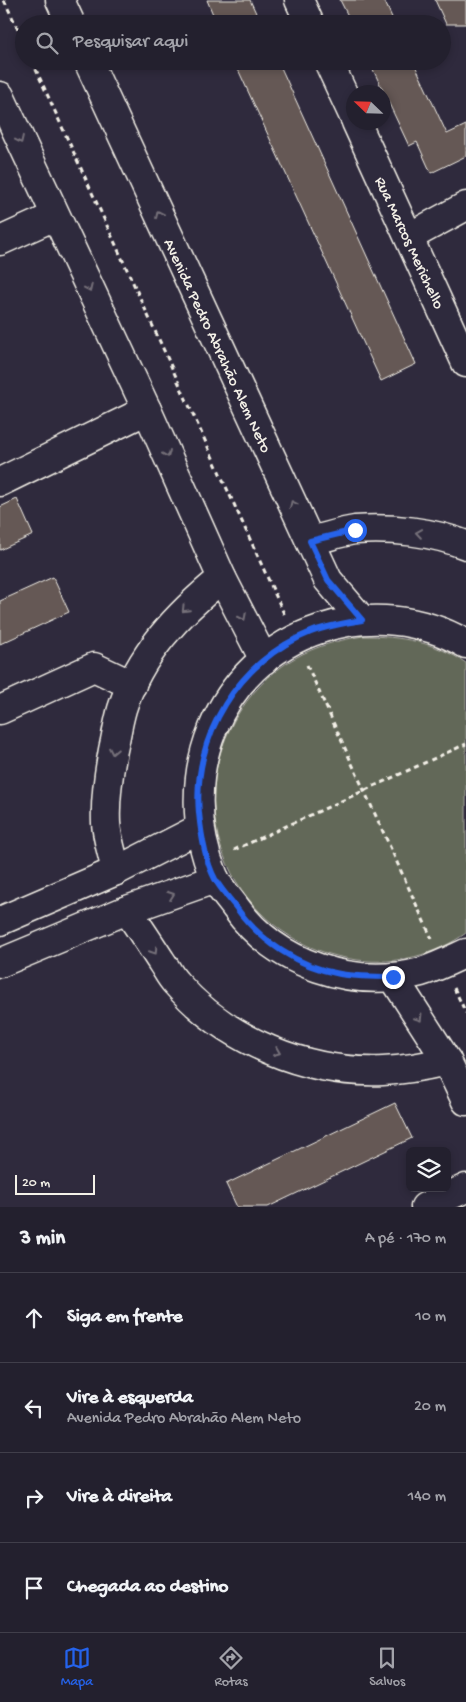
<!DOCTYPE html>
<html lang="pt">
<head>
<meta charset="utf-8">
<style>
	:root { --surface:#23202e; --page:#2f2d3a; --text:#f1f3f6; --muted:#a3a3aa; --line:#403e4a; --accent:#2563eb }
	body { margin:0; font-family:"Gochi Hand",sans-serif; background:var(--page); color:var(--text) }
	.controls { position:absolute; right:15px; bottom:15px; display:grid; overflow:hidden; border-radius:8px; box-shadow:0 2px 8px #0003 }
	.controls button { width:45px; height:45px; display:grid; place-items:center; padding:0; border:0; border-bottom:1px solid var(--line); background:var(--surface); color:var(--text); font:25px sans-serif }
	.compass { position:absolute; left:346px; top:85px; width:45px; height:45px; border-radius:50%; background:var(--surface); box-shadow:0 2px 8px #0003; rotate:293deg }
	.scale { position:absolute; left:15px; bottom:12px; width:80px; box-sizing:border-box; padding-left:5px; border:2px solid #f4f1e8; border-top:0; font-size:14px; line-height:18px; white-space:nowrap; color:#f4f1e8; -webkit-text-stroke:4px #2f2a3d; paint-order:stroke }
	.stop { position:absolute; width:15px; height:15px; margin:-11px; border:4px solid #2563eb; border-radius:50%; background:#fff }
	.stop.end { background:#2563eb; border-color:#fff; box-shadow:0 1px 5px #0008 }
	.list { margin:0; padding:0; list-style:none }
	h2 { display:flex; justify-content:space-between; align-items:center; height:65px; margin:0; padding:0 20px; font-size:21px }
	h2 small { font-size:16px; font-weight:400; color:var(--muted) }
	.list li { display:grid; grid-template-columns:32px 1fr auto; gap:15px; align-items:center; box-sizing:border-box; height:90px; padding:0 20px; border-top:1px solid var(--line) }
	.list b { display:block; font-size:19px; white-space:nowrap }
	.list p { margin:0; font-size:16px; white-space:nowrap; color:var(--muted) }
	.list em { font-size:16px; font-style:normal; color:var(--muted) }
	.icon { flex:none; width:28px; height:28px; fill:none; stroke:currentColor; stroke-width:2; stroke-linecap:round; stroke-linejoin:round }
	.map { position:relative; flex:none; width:466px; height:1207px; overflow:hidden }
	.search { position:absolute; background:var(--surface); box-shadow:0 2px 8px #0003; left:15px; right:15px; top:15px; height:55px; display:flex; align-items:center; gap:12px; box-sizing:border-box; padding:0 18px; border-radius:28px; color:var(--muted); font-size:19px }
	.sheet { height:425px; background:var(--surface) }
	nav { display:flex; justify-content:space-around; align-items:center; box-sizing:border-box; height:70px; border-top:1px solid var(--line); background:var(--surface); font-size:14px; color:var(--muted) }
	nav a { display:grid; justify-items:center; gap:2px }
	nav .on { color:var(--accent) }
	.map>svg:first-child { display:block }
</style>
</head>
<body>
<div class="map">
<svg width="466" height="1207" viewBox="0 0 466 1207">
	<rect width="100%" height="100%" fill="#2f2a3d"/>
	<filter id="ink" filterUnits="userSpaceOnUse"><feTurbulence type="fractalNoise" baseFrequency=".02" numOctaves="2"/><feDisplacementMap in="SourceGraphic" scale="10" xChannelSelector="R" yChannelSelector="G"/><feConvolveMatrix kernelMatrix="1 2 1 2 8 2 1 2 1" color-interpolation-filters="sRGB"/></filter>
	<g filter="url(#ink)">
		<path fill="#626759" stroke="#abaca0" d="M363,636C400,636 435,642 466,663V933C436,955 395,965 358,960C243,946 177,822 235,719C249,695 270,672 295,658C316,646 339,640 363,636Z"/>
		<g fill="#655854" stroke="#f4f1e8">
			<polygon points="207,0 250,0 261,24 217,24"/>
			<polygon points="340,0 384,0 395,24 352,24"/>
			<polygon points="435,0 466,0 466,24 446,24"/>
			<polygon points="244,61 278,61 416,364 381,381 236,65"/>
			<polygon points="374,61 413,61 447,134 466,125 466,156 431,173 417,142 409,146 370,63"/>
			<polygon points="17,499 33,535 0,550 0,507"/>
			<polygon points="53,577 69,612 0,644 0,601"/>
			<polygon points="395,1103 412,1138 268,1207 237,1207 226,1184"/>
		</g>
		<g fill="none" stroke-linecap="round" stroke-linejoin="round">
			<g stroke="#f4f1e8" stroke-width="31">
				<g id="minor">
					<polyline points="60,0 71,24"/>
					<polyline points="299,0 310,24"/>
					<polyline points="88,61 328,580 362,620"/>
					<polyline points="328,61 354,117"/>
					<polyline points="0,96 147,410 222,578 264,660"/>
					<polyline points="356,122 466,363"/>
					<polyline points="409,237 466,206"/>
					<polyline points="0,241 55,216"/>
					<polyline points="0,482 147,410"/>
					<path d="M310,541C325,538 340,532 355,530C391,527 433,532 466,545"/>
					<path d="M466,644C422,618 368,613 320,629C216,663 173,779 214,877C219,888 229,898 236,908C276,964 353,990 421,972C437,967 451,960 466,953"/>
					<polyline points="0,710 94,667 132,685"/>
					<path d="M116,871C113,856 107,839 106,823C105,801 109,771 113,750C116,737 118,723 122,709C139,654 179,613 222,578"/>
					<path d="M127,910C139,927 150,944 161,961C166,968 170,977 176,983C226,1041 307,1074 383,1071C405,1070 426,1066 447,1061"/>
					<polyline points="0,921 116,871 200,828"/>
					<polyline points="0,963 127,910 215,879"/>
					<polyline points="393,977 447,1061 466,1101"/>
					<polyline points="425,1207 466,1188"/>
				</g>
			</g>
			<g stroke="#f4f1e8" stroke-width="3" stroke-dasharray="5 4" stroke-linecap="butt">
				<polyline points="4,0 24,42"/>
				<polyline points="32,61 285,616"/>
				<polyline points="307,665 432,939"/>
				<polyline points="234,850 466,744"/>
				<polyline points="454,988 466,1013"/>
			</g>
			<use href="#minor" stroke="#2f2a3d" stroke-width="28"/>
		</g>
		<defs><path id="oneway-chevron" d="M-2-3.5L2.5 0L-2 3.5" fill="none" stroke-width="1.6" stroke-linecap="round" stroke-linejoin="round" transform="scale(1.25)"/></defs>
		<g stroke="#747079">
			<use href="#oneway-chevron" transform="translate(20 140) rotate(65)"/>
			<use href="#oneway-chevron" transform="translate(159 214) rotate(-115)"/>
			<use href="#oneway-chevron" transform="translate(89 288) rotate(65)"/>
			<use href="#oneway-chevron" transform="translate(167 454) rotate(66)"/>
			<use href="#oneway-chevron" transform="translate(293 504) rotate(-115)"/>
			<use href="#oneway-chevron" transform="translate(419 533) rotate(-172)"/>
			<use href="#oneway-chevron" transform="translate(185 609) rotate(134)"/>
			<use href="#oneway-chevron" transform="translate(243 617) rotate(63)"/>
			<use href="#oneway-chevron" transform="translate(113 751) rotate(101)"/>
			<use href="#oneway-chevron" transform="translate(171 895) rotate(-20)"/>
			<use href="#oneway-chevron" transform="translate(154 951) rotate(57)"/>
			<use href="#oneway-chevron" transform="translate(419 1018) rotate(58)"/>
			<use href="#oneway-chevron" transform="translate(277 1052) rotate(22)"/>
		</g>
	</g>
	<g fill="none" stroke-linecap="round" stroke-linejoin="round" filter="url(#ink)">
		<path stroke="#2563eb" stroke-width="6" d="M355,530L310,541L328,580L362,620C344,623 327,626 311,632C239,660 192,736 199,813C201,834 205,860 215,879C220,888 228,897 235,906C260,941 298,967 340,974C358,977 375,977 393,977"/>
	</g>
	<g text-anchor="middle" stroke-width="4" stroke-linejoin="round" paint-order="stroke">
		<g font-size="16" fill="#f4f1e8" stroke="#2f2a3d">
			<text transform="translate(411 242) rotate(65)" y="6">Rua Marcos Merichello</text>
			<text transform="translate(219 345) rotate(65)" y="6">Avenida Pedro Abrahão Alem Neto</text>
		</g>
	</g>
</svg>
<div class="controls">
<button><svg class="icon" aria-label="layers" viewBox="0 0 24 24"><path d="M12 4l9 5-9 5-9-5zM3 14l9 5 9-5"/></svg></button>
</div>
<svg class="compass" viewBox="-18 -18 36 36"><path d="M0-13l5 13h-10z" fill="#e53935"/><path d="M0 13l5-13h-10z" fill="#a3a3aa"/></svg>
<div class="scale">20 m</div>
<div class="stop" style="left:355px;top:530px"></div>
<div class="stop end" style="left:393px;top:977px"></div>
<div class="search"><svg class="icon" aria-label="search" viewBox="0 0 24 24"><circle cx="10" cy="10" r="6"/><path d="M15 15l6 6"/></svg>Pesquisar aqui</div>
</div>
<section class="sheet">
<h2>3 min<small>A pé · 170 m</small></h2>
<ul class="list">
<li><svg class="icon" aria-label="ahead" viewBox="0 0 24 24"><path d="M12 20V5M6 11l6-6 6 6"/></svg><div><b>Siga em frente</b></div><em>10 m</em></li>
<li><svg class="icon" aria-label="left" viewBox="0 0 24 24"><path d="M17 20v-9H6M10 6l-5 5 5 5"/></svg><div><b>Vire à esquerda</b><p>Avenida Pedro Abrahão Alem Neto</p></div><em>20 m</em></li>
<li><svg class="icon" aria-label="right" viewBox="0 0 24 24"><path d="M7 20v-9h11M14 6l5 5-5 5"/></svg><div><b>Vire à direita</b></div><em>140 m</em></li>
<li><svg class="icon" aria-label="arrive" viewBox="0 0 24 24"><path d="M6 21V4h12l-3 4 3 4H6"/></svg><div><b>Chegada ao destino</b></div></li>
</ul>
</section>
<nav>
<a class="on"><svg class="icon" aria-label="map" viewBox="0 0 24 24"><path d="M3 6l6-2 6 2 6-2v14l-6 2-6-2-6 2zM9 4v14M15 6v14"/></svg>Mapa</a>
<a><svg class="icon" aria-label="directions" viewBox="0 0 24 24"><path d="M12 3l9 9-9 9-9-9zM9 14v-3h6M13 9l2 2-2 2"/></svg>Rotas</a>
<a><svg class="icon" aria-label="saved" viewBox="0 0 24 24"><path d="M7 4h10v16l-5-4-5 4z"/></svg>Salvos</a>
</nav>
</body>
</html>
